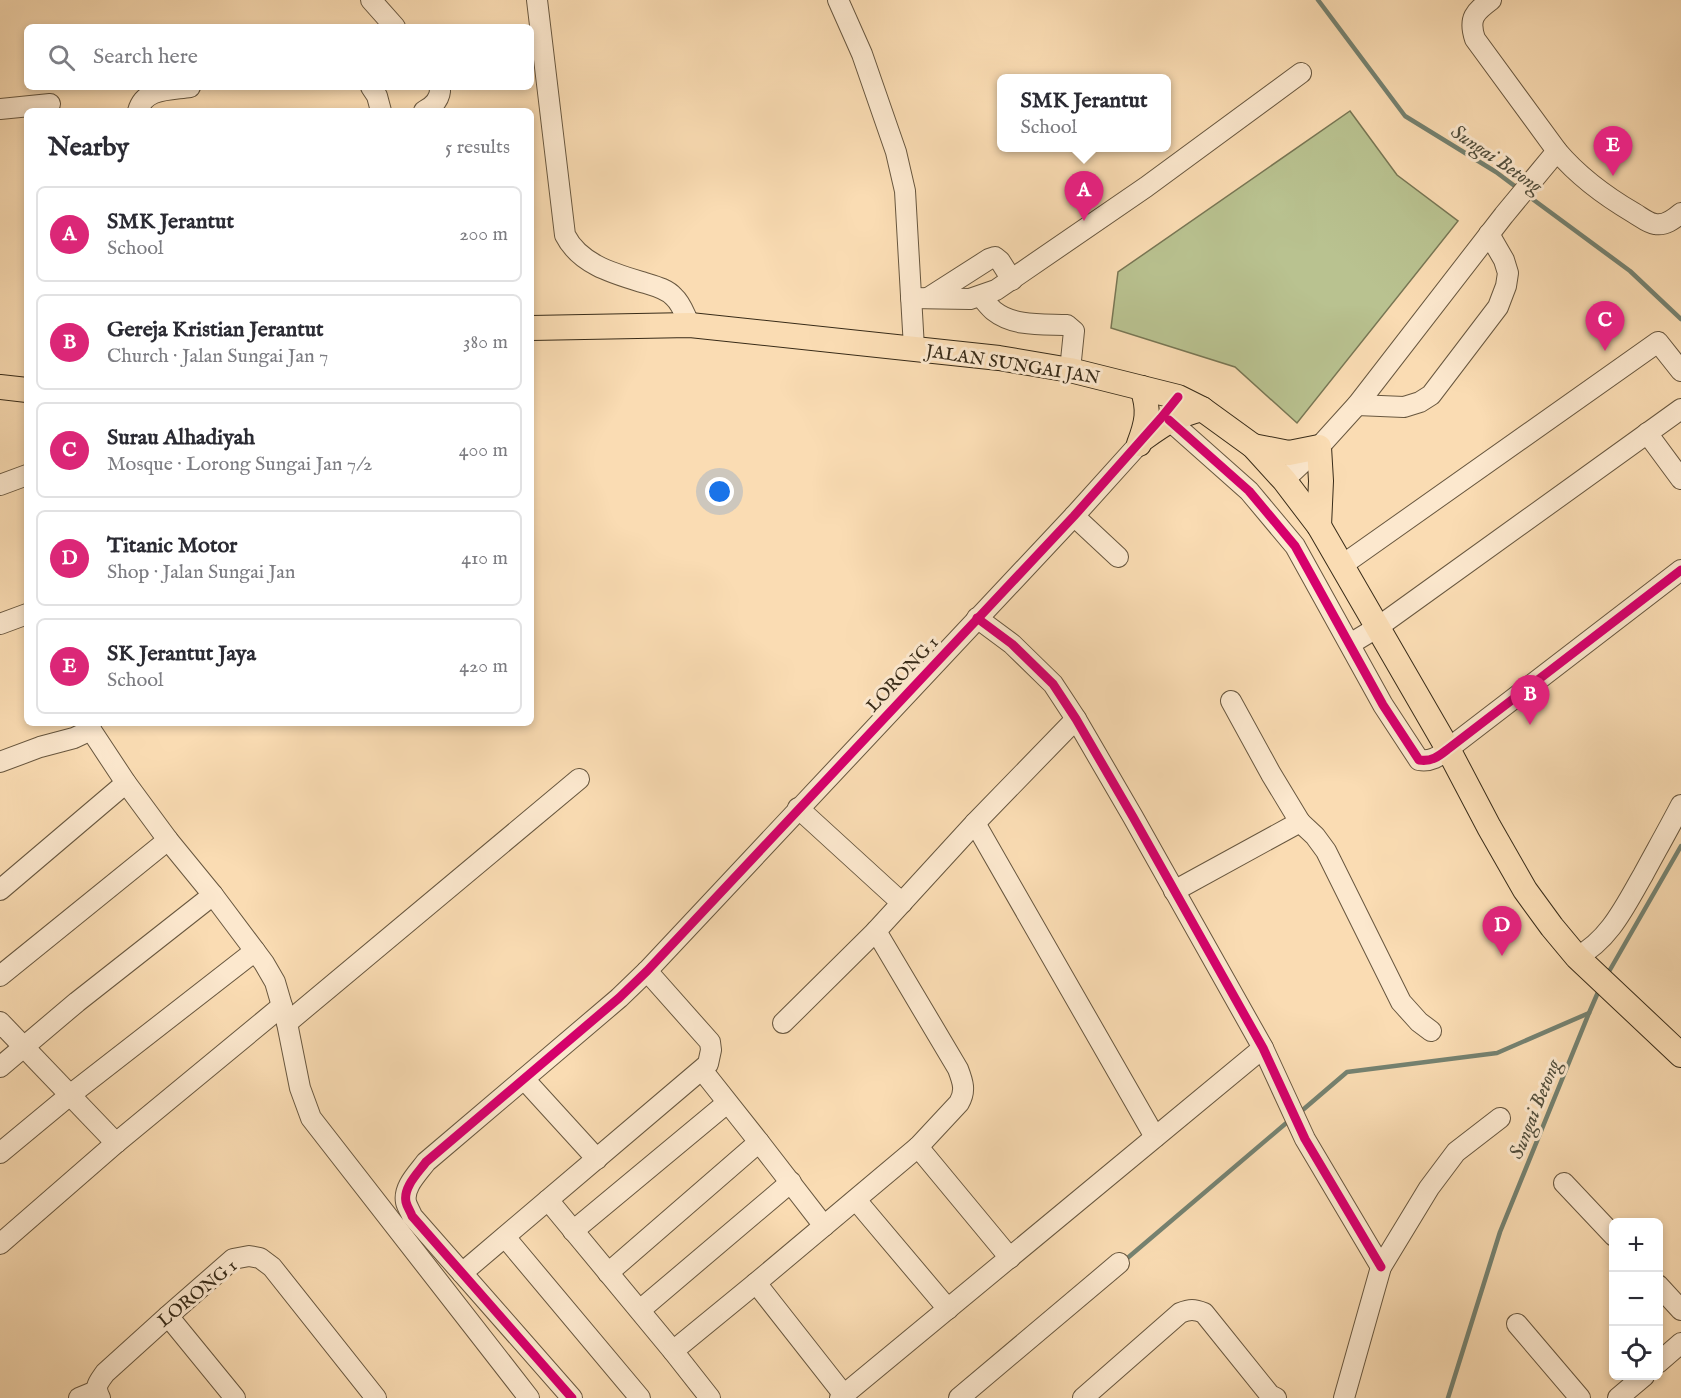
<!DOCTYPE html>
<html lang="en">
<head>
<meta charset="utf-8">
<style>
	:root { --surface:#fff; --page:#f7f7f7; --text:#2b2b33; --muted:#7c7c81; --line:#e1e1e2; --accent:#db2777 }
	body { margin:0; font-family:"IM FELL English",serif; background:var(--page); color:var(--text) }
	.controls { position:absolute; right:18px; bottom:18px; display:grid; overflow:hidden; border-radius:9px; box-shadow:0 3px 9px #0003 }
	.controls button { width:54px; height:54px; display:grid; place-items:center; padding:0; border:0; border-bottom:2px solid var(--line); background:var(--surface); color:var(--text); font:30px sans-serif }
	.you { position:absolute; left:720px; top:492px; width:21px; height:21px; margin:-15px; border:4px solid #fff; border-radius:50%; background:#1a73e8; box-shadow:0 0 0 9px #1a73e833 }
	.badge { display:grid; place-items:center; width:39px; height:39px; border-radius:50%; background:var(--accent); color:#fff; font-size:20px; font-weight:700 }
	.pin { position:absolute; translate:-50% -50px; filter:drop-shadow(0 2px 3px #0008) }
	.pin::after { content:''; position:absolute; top:32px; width:21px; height:18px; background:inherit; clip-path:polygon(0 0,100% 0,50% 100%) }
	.popup { position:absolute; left:997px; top:74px; width:174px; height:78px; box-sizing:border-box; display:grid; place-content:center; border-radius:9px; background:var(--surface); filter:drop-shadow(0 2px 4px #0005); font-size:20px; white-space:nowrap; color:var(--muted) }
	.popup b { font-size:22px; color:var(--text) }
	.popup::after { content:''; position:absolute; left:50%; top:100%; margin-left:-12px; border:12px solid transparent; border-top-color:var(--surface) }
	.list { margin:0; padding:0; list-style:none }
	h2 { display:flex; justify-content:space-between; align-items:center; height:78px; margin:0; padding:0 24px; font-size:26px }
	h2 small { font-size:20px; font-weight:400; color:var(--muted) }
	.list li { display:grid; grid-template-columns:39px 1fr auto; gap:18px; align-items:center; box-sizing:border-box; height:96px; margin:0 12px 12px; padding:0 12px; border:2px solid var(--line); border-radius:9px }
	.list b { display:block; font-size:22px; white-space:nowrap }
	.list p { margin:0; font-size:20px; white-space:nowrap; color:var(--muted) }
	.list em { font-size:20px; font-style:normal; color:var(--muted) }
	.icon { flex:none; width:33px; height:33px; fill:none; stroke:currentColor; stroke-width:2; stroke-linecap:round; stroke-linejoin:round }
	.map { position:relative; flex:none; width:1681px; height:1398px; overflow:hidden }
	.search { position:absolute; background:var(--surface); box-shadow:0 3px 9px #0003; left:24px; top:24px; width:510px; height:66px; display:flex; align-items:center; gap:15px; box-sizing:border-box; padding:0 21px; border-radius:9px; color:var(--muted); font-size:22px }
	.panel { position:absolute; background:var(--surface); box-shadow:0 3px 9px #0003; left:24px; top:108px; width:510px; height:618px; border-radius:9px }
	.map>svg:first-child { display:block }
</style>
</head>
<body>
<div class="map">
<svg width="1681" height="1398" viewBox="0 0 1681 1398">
	<rect width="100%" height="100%" fill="#fadcb3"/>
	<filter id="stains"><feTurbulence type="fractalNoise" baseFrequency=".00333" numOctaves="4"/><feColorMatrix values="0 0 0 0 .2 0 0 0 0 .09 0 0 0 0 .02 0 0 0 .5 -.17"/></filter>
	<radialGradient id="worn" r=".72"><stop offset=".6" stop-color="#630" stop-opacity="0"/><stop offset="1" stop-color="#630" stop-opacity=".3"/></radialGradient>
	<polygon fill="#b9c290" stroke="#787654" stroke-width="1.5" points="1350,111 1397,175 1458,221 1297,423 1235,367 1111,328 1118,272"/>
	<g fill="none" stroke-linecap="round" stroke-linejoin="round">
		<g stroke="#758271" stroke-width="4.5">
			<polyline points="1318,0 1405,116 1496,172 1520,190"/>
			<polyline points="1527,195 1630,271 1681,319"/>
			<polyline points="1607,975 1681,846"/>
			<polyline points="1298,1114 1347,1072 1497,1053 1589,1013"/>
			<polyline points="1124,1261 1291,1119"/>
			<polyline points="1448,1398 1500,1232 1589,1013 1599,990"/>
		</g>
		<g stroke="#68573f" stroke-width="22">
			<g id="minor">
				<polyline points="371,0 395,27"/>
				<path d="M537,0L565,235C580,265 615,274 645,283C655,286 667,289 674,297C682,304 685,316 690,325"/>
				<polyline points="838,0 862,54 896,152 905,191 914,348"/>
				<path d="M1491,0C1475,12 1468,18 1475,39L1557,151C1579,177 1605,196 1634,213C1641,217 1648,223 1655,224C1665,226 1674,219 1681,213"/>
				<polyline points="371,87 377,96 381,111"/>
				<polyline points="0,109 50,104"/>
				<path d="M138,111C144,88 170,90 190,87"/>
				<path d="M424,111C434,106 441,98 440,87"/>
				<path d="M981,297C985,301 989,307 994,311C1014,327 1043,324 1067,325L1074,331L1070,370"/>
				<polyline points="911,298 970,299 996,290 1146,187 1301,73"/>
				<polyline points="928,298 989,259 995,257 1000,261 1012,280"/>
				<polyline points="1357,405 1404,407 1420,402 1431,395 1498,307 1506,286 1508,273 1504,260 1489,234"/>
				<path d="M1169,420L1249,491L1295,546L1383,705L1419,760C1432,762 1439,756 1448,749L1681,570"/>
				<polyline points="1647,433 1681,479"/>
				<polyline points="1284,480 1319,447 1357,405 1504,215 1557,151"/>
				<polyline points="0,485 27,475"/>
				<polyline points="1074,516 1118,557"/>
				<polyline points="1341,566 1658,342 1681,371"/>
				<polyline points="977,618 1012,644 1053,684 1076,719 1133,817 1263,1048 1305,1139 1381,1267"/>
				<polyline points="0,624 27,614"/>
				<polyline points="1350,644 1378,627 1681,409"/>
				<polyline points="1231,701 1271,774 1300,822"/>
				<polyline points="90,723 91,730 126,783 168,840 213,895 264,963 275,982 287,1023 300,1088 311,1118 529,1398"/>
				<polyline points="0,762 40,747 74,738 91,730"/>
				<polyline points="798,808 902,903"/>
				<polyline points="975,823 1155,1137"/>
				<polyline points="0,890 126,783"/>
				<polyline points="1174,891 1300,822 1315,836 1326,851 1401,1002 1419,1022 1431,1031"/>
				<path d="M1577,957C1610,939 1625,906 1643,875C1656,851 1669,828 1681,805"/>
				<polyline points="0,976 168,840"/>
				<polyline points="0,1022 116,1143"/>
				<polyline points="287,1023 579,779"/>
				<polyline points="783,1023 876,931 975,823 1076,719"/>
				<polyline points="0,1067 77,1002 213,895"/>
				<polyline points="702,1070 759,1142 824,1226"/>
				<polyline points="524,1079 597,1159"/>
				<polyline points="918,1147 1010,1258"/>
				<polyline points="0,1153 70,1095 255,951"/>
				<polyline points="1564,1183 1614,1236"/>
				<polyline points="548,1200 673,1351 710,1398"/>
				<polyline points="856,1200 948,1309"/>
				<polyline points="573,1231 727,1103"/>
				<polyline points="505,1237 640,1398"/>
				<polyline points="0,1244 116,1143 282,1006"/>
				<polyline points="462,1273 708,1064 711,1050 710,1042 647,971"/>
				<polyline points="608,1273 759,1142"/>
				<polyline points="756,1283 844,1395"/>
				<polyline points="1658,1285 1681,1310"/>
				<polyline points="640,1310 791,1182"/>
				<polyline points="168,1316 235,1398"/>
				<polyline points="1517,1324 1580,1398"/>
				<path d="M673,1351L756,1283L918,1147L959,1103C966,1091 963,1082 958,1069L876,931"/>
				<polyline points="1658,1363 1681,1343"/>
				<polyline points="79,1398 96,1391"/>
				<path d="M100,1398C94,1386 98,1383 105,1373L168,1316L233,1259L249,1256L260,1258L272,1267L376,1398"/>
				<path d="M572,1398L412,1216C411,1212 407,1207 406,1202C403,1187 418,1173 426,1162L619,998L647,971L1074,516L1148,434"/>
				<polyline points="840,1398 1263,1048"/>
				<polyline points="959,1398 1119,1263"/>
				<path d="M1083,1398L1180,1313C1190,1309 1194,1309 1204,1313L1270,1395L1276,1398"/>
				<polyline points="1344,1398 1381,1267 1429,1188 1456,1152 1500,1118"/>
				<polyline points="1618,1398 1644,1376"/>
			</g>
		</g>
		<g stroke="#382b18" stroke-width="26">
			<g id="major">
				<polyline points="531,328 690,325 999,358 1070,370 1178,397 1202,409 1253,446 1284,480 1319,526 1448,749 1489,827 1525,890 1552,927 1577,957 1681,1055"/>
				<polyline points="0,387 27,390"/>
				<path d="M1144,438C1166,422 1176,416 1202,409"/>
				<path d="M1139,444C1147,423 1150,410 1142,388"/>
				<polyline points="1253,446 1289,453 1319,447 1321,481 1319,526"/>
			</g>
		</g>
		<use href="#minor" stroke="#fce8ce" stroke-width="20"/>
		<use href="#major" stroke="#fadcb3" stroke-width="24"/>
		<g stroke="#fce8ce" stroke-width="13">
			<g id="cycleway">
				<path d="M1169,420L1249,491L1295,546L1383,705L1419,760C1432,762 1439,756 1448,749L1681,570"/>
				<polyline points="977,618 1012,644 1053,684 1076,719 1133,817 1263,1048 1305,1139 1381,1267"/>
				<path d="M572,1398L412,1216C411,1212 407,1207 406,1202C403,1187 418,1173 426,1162L619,998L647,971L1074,516L1161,418L1178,397"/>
			</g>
		</g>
		<use href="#cycleway" stroke="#d6006c" stroke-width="9"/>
	</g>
	<g text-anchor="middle" stroke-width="6" stroke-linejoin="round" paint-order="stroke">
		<g font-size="18" fill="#382b18" stroke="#fce8ce">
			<text transform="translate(1013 364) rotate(9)" y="6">JALAN SUNGAI JAN</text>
			<text transform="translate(902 674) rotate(-47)" y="6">LORONG 1</text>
			<text transform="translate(197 1293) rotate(-39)" y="6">LORONG 1</text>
		</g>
		<g font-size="20" font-style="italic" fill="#524f3d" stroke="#fce8ce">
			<text transform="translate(1497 158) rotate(34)" y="7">Sungai Betong</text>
			<text transform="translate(1534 1109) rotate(-68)" y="7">Sungai Betong</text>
		</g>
	</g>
	<rect width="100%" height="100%" filter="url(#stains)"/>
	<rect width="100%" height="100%" fill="url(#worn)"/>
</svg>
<div class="controls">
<button>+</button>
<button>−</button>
<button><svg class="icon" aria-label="locate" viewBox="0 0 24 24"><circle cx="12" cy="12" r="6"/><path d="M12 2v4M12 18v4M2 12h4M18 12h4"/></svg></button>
</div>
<div class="you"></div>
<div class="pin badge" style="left:1084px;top:221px">A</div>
<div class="popup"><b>SMK Jerantut</b>School</div>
<div class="pin badge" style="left:1530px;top:725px">B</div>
<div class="pin badge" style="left:1605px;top:351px">C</div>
<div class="pin badge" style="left:1502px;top:956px">D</div>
<div class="pin badge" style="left:1613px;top:176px">E</div>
<div class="search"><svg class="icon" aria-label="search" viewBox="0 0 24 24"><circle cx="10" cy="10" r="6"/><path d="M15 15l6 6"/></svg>Search here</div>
<section class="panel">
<h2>Nearby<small>5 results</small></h2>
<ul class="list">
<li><span class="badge">A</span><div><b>SMK Jerantut</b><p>School</p></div><em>200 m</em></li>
<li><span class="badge">B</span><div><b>Gereja Kristian Jerantut</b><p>Church · Jalan Sungai Jan 7</p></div><em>380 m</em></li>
<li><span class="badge">C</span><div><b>Surau Alhadiyah</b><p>Mosque · Lorong Sungai Jan 7/2</p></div><em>400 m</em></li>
<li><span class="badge">D</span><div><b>Titanic Motor</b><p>Shop · Jalan Sungai Jan</p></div><em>410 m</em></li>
<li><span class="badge">E</span><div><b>SK Jerantut Jaya</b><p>School</p></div><em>420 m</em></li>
</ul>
</section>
</div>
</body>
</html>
